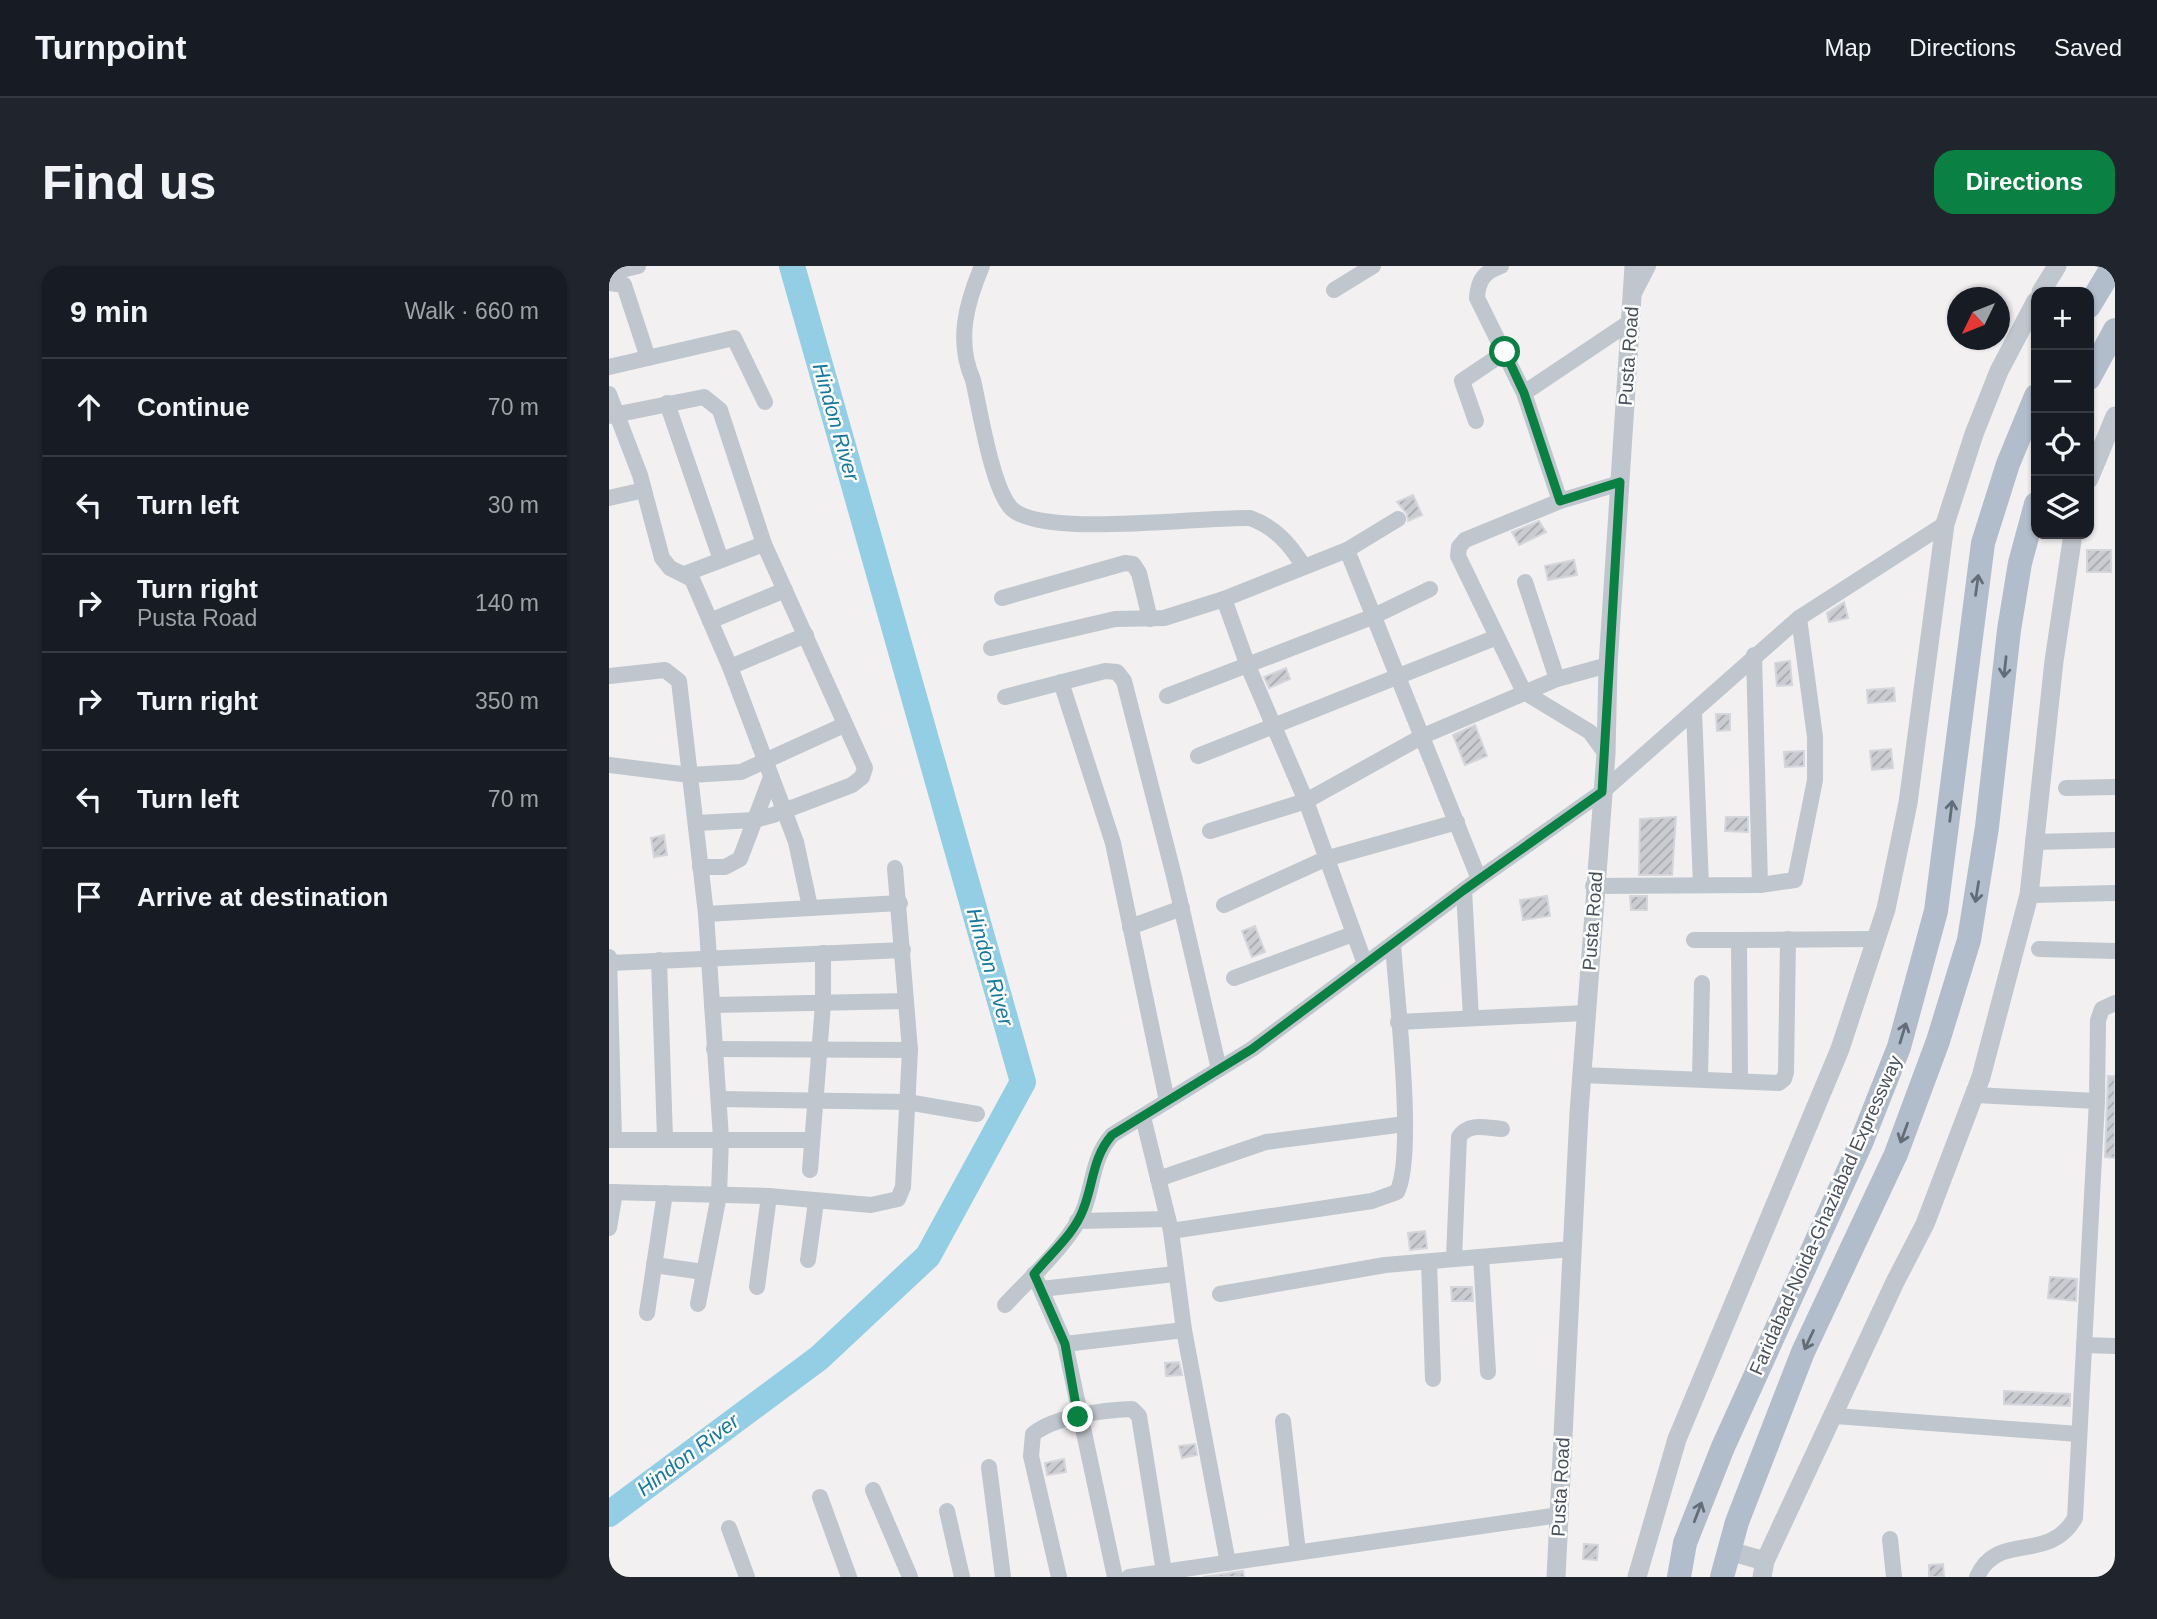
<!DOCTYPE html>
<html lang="en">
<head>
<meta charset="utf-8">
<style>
	:root { --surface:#171b24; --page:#20242c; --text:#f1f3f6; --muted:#9ea1a6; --line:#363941; --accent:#0b8043 }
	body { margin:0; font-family:Arial,sans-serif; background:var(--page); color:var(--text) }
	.controls { position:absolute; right:21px; top:21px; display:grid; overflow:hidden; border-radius:14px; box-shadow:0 2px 5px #0004 }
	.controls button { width:63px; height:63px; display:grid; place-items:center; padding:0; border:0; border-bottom:2px solid var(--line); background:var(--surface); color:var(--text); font:35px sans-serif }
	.compass { position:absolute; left:1338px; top:21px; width:63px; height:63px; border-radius:50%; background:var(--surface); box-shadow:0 2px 5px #0004; rotate:227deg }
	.stop { position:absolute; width:21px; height:21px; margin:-16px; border:5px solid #0b8043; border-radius:50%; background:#fff }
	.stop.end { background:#0b8043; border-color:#fff; box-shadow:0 2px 7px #0008 }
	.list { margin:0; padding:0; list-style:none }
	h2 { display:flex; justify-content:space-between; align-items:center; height:91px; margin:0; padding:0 28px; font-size:30px }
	h2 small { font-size:23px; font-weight:400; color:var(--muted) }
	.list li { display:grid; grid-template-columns:46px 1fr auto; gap:21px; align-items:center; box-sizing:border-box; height:98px; padding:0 28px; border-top:2px solid var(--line) }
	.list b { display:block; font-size:26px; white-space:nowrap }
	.list p { margin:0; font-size:23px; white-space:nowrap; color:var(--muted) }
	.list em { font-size:23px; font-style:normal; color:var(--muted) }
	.icon { flex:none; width:38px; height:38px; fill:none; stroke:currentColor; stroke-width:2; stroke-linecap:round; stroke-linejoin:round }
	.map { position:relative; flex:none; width:1506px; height:1311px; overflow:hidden; border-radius:21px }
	header { display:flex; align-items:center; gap:42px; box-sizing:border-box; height:98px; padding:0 35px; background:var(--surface); border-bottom:2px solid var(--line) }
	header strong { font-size:33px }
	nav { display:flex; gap:38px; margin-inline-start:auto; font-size:24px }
	.intro { display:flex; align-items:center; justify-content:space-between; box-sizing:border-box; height:168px; padding:0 42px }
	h1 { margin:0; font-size:49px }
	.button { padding:18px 32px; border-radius:21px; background:var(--accent); color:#fff; font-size:24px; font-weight:700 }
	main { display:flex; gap:42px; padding:0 42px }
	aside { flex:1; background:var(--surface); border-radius:21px; box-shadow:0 2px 5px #0004 }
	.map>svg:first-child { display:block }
</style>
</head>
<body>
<header>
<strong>Turnpoint</strong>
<nav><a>Map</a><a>Directions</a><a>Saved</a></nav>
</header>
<div class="intro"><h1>Find us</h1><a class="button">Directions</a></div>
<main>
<aside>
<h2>9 min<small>Walk · 660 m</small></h2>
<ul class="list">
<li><svg class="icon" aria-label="ahead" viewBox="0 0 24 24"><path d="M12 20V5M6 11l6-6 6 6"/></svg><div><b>Continue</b></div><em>70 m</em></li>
<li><svg class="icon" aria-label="left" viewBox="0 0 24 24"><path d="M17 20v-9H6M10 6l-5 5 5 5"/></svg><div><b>Turn left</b></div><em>30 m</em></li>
<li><svg class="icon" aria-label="right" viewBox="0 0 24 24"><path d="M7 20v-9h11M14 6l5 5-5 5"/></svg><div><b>Turn right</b><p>Pusta Road</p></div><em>140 m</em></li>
<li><svg class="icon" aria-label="right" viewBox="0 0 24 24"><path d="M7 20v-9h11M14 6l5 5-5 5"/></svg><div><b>Turn right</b></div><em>350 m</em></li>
<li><svg class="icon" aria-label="left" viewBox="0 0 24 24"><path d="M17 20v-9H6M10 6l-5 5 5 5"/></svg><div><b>Turn left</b></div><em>70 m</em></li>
<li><svg class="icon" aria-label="arrive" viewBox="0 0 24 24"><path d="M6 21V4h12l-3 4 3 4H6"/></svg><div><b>Arrive at destination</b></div></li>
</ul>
</aside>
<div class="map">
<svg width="1506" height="1311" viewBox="0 0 1506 1311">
	<defs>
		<pattern id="building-hatch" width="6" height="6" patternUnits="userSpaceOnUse" patternTransform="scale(1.75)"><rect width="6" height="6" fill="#caccd2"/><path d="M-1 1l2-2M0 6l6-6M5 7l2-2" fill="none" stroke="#a6a8ae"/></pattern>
	</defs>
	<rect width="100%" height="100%" fill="#f2f0f0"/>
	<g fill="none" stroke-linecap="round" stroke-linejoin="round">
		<polyline stroke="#93cee5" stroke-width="26" points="0,1248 210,1092 319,990 414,816 183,0"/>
	</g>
	<g fill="url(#building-hatch)" stroke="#d4d6db" stroke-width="2">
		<polygon points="804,229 813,249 799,255 798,248 788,236"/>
		<polygon points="930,255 937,266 910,279 903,266"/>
		<rect x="1478" y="284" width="24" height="22"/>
		<polygon points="965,294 968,309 939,314 936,300"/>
		<polygon points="1235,336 1239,352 1220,356 1218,347"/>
		<polygon points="1181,395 1183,419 1168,420 1166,397"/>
		<polygon points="677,402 681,413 660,422 655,411"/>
		<polygon points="1285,422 1286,435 1259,437 1258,424"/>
		<polygon points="1107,448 1121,448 1121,464 1108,465"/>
		<polygon points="866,459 878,490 856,499 844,469"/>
		<polygon points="1282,483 1284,502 1263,504 1261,485"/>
		<polygon points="1195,485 1195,500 1176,501 1175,486"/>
		<polygon points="1067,551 1063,609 1030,609 1031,553"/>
		<polygon points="1117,551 1139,551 1139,566 1116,565"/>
		<polygon points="55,569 58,589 45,591 42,572"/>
		<polygon points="938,630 941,650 914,654 911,634"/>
		<polygon points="1021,630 1038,630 1038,644 1022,644"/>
		<polygon points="646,660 656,686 643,691 633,665"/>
		<polygon points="1499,810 1506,810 1506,892 1496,891"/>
		<polygon points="816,965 818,982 801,984 799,967"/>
		<polygon points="1441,1011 1468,1013 1467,1035 1439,1032"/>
		<polygon points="842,1021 863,1021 864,1035 843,1035"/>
		<polygon points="570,1096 573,1109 557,1110 556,1097"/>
		<polygon points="1395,1125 1461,1128 1461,1140 1395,1138"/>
		<polygon points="586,1178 588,1189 573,1192 570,1180"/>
		<polygon points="455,1193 457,1206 438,1209 436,1197"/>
		<polygon points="975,1278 989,1279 988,1294 974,1293"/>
		<polygon points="1334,1298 1335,1311 1320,1311 1320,1299"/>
		<polygon points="634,1305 635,1311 594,1311 620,1307"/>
	</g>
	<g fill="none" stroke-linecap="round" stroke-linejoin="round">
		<g stroke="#bfc6cd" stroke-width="16">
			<path d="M373,0C357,38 347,75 364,114C371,144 383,222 402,242C431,273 594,250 641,252C666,261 681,278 695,301"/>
			<path d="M892,0C875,6 869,14 868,32L915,127L951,235"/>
			<polyline points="0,7 29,0"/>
			<polyline points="0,17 15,19 39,92"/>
			<polyline points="725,24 764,0"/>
			<polyline points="1024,29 1039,0"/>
			<polyline points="0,101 125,72 156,136"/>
			<polyline points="915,127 1021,56"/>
			<polyline points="0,128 31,209 53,292 61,302 83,313 121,401 187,576 201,641"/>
			<polyline points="58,137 112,294"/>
			<polyline points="0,150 95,131 111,144 155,278 256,502 253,511 243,519 164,549 146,554 87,557"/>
			<polyline points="867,155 853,115 896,86"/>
			<polyline points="0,232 35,224"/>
			<polyline points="738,284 870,613"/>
			<polyline points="78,307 155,278"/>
			<polyline points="916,316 948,413"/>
			<polyline points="393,332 516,297 524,298 530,307 541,353"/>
			<polyline points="615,333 639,400 697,535 756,698"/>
			<polyline points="101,355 176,324"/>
			<polyline points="382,382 506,353 555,352 615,333 738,284 789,253"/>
			<polyline points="1145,389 1151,619"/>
			<polyline points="121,401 197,369"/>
			<polyline points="0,410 56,404 70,415 97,648 112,872 110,929 89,1038"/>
			<polyline points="452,416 504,577 558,835"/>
			<polyline points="558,430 763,351 821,323"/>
			<polyline points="396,431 496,405 508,406 515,415 565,610 610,803"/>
			<polyline points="1085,446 1092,619"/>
			<polyline points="997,488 981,466 915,426 849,290 850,281 856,274 951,235 1011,217"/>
			<polyline points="589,490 888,371"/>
			<polyline points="0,499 81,509 132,506 235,459"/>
			<polyline points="1457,522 1506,521"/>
			<polyline points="601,565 697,535 814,470 948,413 999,399"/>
			<polyline points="1424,576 1506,574"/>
			<polyline points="91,601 116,601 131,593 162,511"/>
			<polyline points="984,620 1151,619 1186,614 1206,514 1206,471 1190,352"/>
			<polyline points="855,624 862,752"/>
			<polyline points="1420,629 1506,627"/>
			<polyline points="615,639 716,593 848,556"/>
			<polyline points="97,648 291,637"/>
			<polyline points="521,661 573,642"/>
			<polyline points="1085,674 1130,674 1131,814"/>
			<polyline points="1130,674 1267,673"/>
			<polyline points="1430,683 1506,685"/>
			<polyline points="0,691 5,873"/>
			<polyline points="50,694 56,872"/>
			<polyline points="1,697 294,684"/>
			<polyline points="625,712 744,668"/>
			<polyline points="103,739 297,735"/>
			<polyline points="789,756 976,747"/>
			<polyline points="105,783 301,784"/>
			<polyline points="972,809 1170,817 1175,813 1177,806 1179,673"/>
			<polyline points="1091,813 1093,717"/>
			<polyline points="1366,829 1488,835"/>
			<polyline points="110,833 298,836 368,848"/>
			<polyline points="534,851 562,965 575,1064 619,1297"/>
			<polyline points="0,874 203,874"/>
			<polyline points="201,904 214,738 214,687"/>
			<polyline points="549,913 657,876 796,858"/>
			<polyline points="0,926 160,930 262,939 289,933 294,921 301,784 286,602"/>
			<polyline points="468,955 559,953"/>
			<polyline points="0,962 6,926"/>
			<path d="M562,965L763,935L788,926C807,889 787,727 784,678"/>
			<polyline points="872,991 879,1106"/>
			<path d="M845,992L850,871C860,856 877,862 893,863"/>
			<polyline points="199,994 207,936"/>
			<polyline points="820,996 824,1113"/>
			<polyline points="45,999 95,1006"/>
			<polyline points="425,1008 456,1078 506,1311"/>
			<polyline points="148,1021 160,930"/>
			<polyline points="432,1023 566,1008"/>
			<polyline points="611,1028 776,999 963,983"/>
			<path d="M396,1039C420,1013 462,976 475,943C485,916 483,892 503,869L643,783L870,613L993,526L1190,352L1336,258"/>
			<polyline points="38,1047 56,927"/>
			<polyline points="456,1078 575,1064"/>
			<polyline points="1475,1079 1506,1080"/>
			<polyline points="1226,1150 1469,1168"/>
			<polyline points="674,1155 689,1286"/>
			<polyline points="380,1201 394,1311"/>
			<polyline points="264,1224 301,1311"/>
			<polyline points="211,1231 240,1311"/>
			<polyline points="338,1245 353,1311"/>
			<polyline points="120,1262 138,1311"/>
			<polyline points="1281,1273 1285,1311"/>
			<path d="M450,1311L422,1190L424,1168C447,1150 494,1144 523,1143L530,1150L555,1306"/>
			<polyline points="520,1311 950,1249"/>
			<path d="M1368,1311C1389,1264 1439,1299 1466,1252L1488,835L1489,754L1493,743L1506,737"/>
		</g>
		<g stroke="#bfc6cd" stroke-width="19">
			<polyline points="1432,26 1448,0"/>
			<polyline points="1480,213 1506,150"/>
			<polyline points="1120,1285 1156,1295"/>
			<polyline points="947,1311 970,847 997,488 999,399 1025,0"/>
			<polyline points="1028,1311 1068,1173 1231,783 1277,643 1299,537 1336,258 1365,168 1390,105 1427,35"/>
			<polyline points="1153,1311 1156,1295 1286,1016 1316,958 1372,811 1420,629 1445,395 1464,268"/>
		</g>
		<g stroke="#b2bdcc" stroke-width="24">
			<polyline points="1480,40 1504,0"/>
			<polyline points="1480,112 1506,64"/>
			<polyline points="1070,1311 1076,1277 1114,1181 1252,877 1290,781 1327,645 1374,277 1399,198 1427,130"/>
			<polyline points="1113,1311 1128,1256 1194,1086 1287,888 1329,775 1360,674 1378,561 1400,364 1411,297 1427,238"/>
		</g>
	</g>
	<defs><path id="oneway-shaft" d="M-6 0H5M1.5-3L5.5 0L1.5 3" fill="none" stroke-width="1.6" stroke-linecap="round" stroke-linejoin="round" transform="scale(1.75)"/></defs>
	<g stroke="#636d78">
		<use href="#oneway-shaft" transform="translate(1368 319) rotate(-82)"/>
		<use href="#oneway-shaft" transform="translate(1396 401) rotate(96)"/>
		<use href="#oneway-shaft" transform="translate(1342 545) rotate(-83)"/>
		<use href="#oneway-shaft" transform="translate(1368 626) rotate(99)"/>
		<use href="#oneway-shaft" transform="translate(1294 767) rotate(-73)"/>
		<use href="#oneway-shaft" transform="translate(1295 867) rotate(110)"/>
		<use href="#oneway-shaft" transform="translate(1200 1074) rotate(115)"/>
		<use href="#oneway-shaft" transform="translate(1089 1246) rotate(-69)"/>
	</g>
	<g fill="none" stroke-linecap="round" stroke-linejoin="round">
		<path stroke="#0b8043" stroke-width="9" d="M469,1151L456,1078L425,1008C441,988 465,968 474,944C485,917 483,892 503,869L643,783L855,624L993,526L1011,216L951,235L915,127L896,86"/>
	</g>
	<g text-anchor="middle" stroke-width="5" stroke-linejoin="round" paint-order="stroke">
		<g font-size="19" fill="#49525c" stroke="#fff">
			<text transform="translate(1019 90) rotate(-86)" y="7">Pusta Road</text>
			<text transform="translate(983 655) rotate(-86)" y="7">Pusta Road</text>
			<text transform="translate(1216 949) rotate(-66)" y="7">Faridabad-Noida-Ghaziabad Expressway</text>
			<text transform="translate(951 1221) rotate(-87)" y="7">Pusta Road</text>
		</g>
		<g font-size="21" font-style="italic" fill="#1879a0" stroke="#fff">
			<text transform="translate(227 156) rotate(74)" y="7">Hindon River</text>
			<text transform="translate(381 701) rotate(74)" y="7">Hindon River</text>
			<text transform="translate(79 1189) rotate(-37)" y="7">Hindon River</text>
		</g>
	</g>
</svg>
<div class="controls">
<button>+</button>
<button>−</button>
<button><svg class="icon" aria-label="locate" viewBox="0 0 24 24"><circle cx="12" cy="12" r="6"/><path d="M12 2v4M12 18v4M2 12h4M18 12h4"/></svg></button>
<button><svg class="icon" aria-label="layers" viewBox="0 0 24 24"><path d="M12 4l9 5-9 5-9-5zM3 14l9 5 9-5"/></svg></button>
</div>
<svg class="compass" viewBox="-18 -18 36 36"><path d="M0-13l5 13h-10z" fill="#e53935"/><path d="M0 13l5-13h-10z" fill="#9ea1a6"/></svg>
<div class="stop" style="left:896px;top:86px"></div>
<div class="stop end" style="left:469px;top:1151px"></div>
</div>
</main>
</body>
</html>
